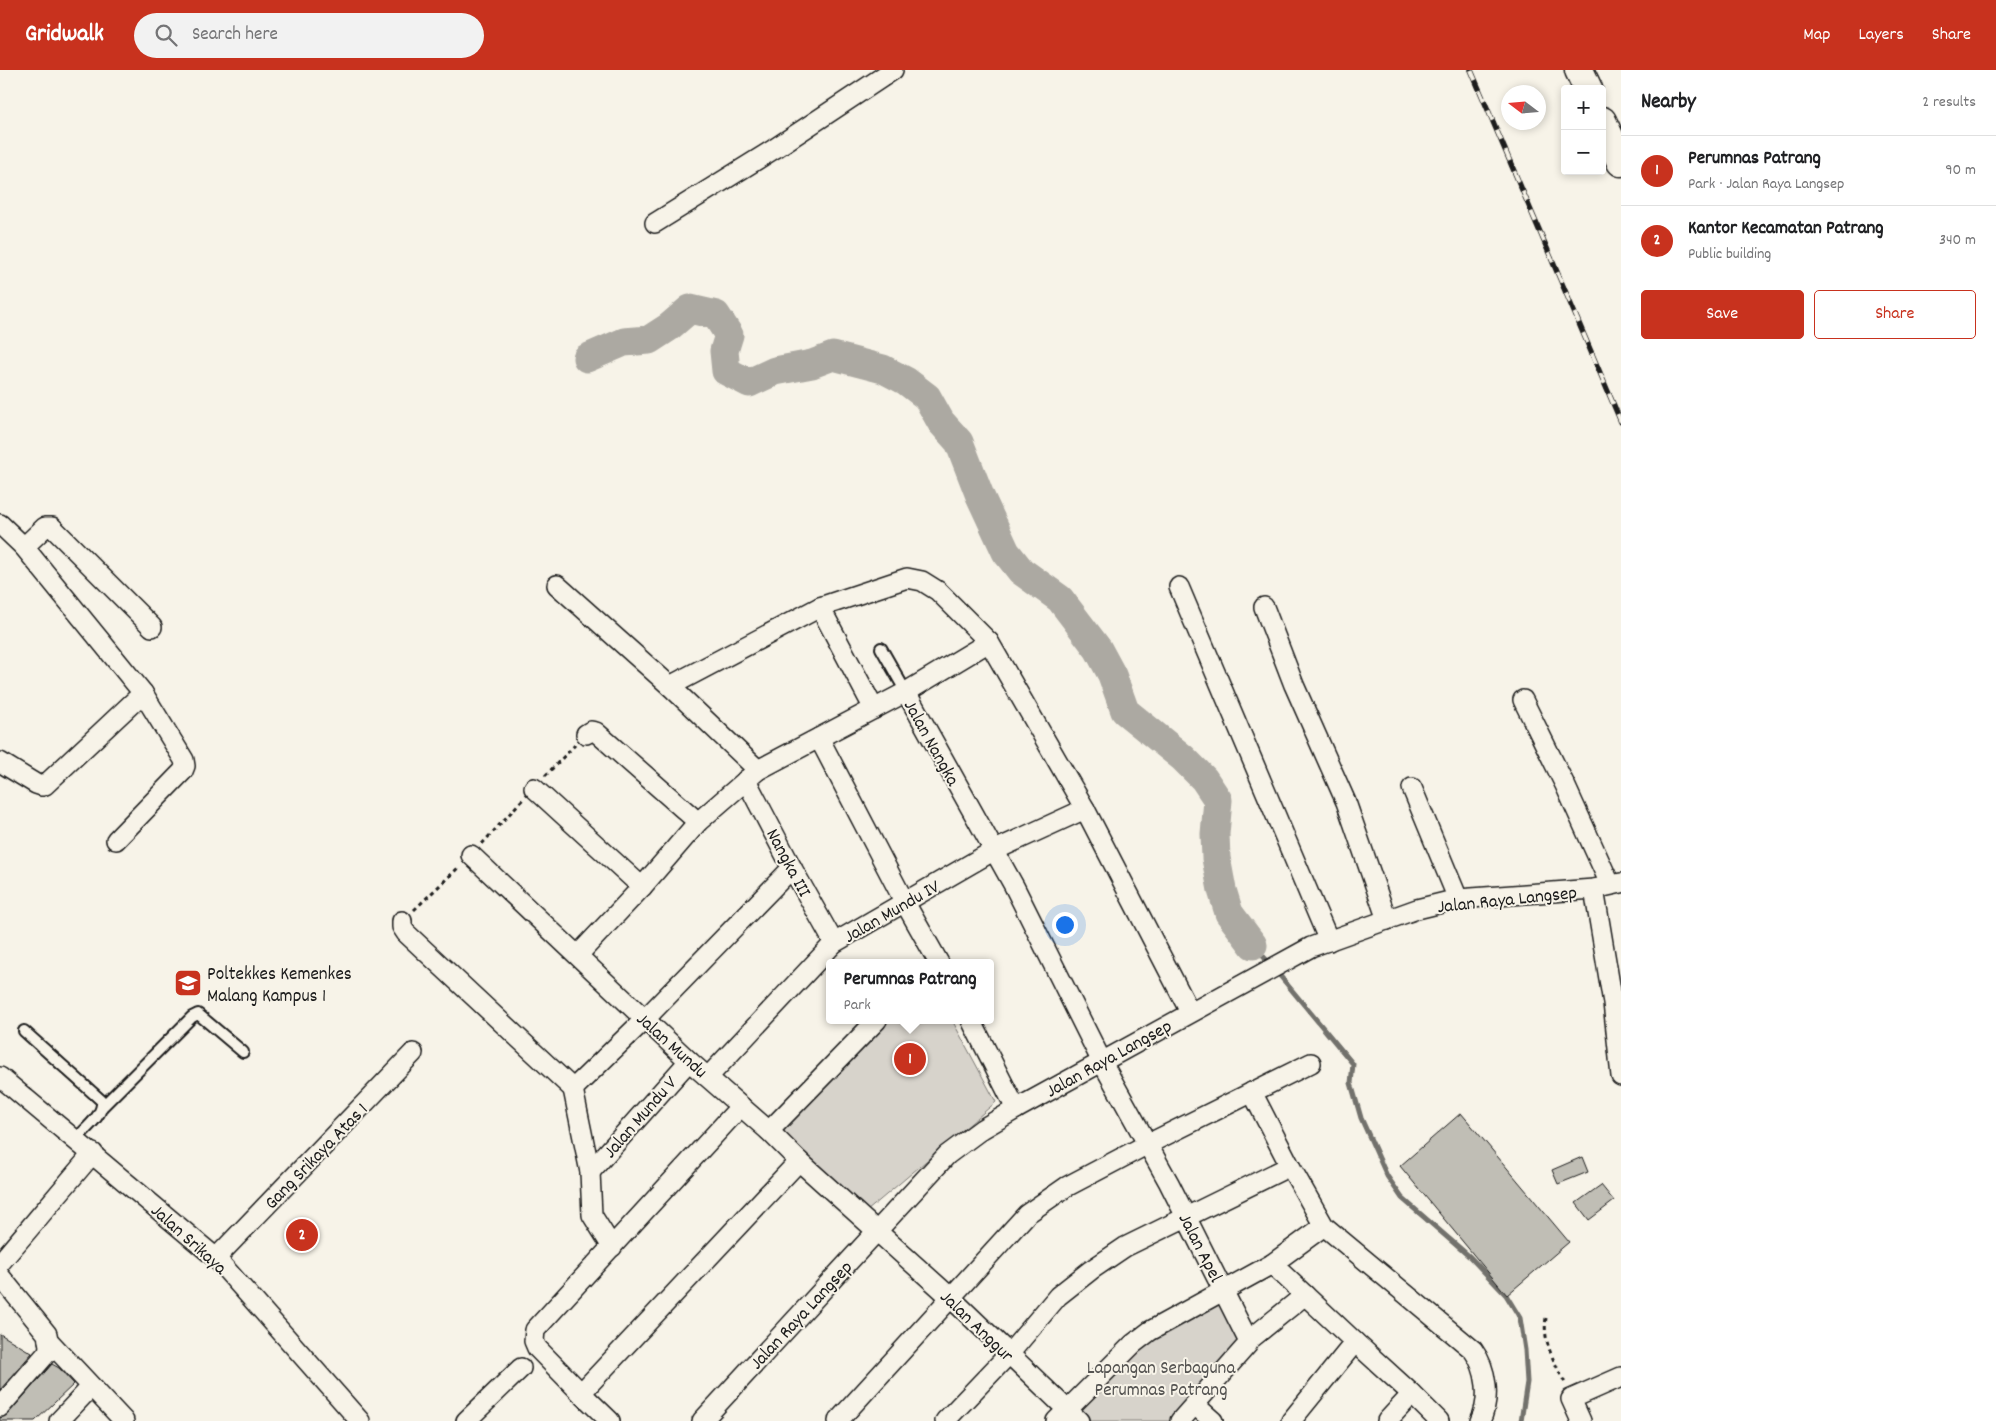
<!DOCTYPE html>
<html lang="en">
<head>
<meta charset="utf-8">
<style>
	:root { --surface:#fff; --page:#f2f2f2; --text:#202124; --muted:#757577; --line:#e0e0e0; --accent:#c8321e }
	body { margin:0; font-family:Dekko,sans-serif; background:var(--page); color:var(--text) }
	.controls { position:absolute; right:15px; top:15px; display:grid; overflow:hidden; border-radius:5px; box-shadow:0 2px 8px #0003 }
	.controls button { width:45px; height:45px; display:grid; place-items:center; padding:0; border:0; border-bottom:1px solid var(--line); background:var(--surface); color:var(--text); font:25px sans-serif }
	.compass { position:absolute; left:1501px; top:15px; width:45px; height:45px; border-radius:50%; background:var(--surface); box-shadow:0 2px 8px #0003; rotate:286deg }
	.you { position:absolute; left:1064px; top:854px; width:18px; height:18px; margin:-12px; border:4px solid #fff; border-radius:50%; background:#1a73e8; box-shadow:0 0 0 8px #1a73e833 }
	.badge { display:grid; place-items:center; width:32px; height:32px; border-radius:50%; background:var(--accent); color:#fff; font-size:16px; font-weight:700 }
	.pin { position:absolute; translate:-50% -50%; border:2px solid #fff; box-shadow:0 1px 5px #0006 }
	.popup { position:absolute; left:826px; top:889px; width:168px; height:65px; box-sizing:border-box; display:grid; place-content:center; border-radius:5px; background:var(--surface); filter:drop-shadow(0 1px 4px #0005); font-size:16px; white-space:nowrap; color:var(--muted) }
	.popup b { font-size:19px; color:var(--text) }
	.popup::after { content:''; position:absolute; left:50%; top:100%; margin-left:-10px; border:10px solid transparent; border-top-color:var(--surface) }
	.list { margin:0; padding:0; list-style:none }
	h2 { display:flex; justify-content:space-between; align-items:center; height:65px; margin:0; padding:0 20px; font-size:21px }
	h2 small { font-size:16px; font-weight:400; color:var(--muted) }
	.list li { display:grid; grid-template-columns:32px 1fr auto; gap:15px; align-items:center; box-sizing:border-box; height:70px; padding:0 20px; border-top:1px solid var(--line) }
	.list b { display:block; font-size:19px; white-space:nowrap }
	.list p { margin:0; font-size:16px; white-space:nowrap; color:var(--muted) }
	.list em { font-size:16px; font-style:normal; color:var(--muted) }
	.actions { display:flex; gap:10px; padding:15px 20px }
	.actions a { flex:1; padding:11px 0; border:1px solid var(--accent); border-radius:5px; text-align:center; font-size:18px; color:var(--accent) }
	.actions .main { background:var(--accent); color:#fff }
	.icon { flex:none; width:28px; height:28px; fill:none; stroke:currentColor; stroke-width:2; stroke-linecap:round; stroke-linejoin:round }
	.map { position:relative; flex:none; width:1621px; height:1351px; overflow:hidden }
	header { display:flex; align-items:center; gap:30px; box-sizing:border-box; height:70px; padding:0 25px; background:var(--accent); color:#fff }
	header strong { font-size:24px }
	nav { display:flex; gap:28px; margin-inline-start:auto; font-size:18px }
	.search { width:350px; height:45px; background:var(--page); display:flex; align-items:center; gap:12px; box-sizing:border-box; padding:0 18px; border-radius:28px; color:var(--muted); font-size:19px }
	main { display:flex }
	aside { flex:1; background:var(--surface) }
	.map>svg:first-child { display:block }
</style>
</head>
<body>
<header>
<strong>Gridwalk</strong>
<div class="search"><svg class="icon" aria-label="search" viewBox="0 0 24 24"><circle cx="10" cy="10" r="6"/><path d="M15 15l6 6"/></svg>Search here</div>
<nav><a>Map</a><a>Layers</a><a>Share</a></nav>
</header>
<main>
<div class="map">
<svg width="1621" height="1351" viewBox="0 0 1621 1351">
	<rect width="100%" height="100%" fill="#f7f3e8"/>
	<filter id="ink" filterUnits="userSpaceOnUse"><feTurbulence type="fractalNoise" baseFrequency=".02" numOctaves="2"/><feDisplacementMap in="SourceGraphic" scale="10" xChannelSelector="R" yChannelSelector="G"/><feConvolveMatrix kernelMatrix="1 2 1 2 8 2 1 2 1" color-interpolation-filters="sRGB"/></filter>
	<g filter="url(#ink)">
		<g fill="#d7d3cb" stroke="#7a7874">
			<polygon points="883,950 952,950 996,1032 867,1141 780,1062"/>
			<polygon points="1223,1220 1248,1273 1180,1351 1081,1351 1068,1339 1135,1274"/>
		</g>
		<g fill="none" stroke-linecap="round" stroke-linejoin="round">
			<g stroke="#72716c" stroke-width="5">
				<polyline points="1253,875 1271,895"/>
				<polyline points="1276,901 1353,994 1351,1013 1361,1048 1387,1106 1402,1128 1470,1187 1506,1225 1520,1248 1525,1280 1527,1312 1521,1351"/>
			</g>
			<polyline stroke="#aca9a2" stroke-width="29" points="587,288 624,272 649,270 669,257 690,239 716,245 729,265 724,281 726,301 749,313 775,301 812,294 833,286 883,299 906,311 927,327 941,352 959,372 980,426 1006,482 1021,501 1060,529 1098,579 1112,605 1125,641 1183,688 1204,709 1218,730 1215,764 1216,788 1222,820 1229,843 1253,875"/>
		</g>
		<g fill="#c0beb5" stroke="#1c1c1c">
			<polygon points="1461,1043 1569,1172 1507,1225 1400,1096"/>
			<polygon points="1582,1087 1588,1102 1558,1114 1552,1100"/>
			<polygon points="1601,1115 1614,1131 1589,1150 1576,1133"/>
			<polygon points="0,1264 32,1283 0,1320"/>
			<polygon points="52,1294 59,1298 74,1314 35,1351 0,1351 0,1348 8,1344"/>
		</g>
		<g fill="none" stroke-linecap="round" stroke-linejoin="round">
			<g stroke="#1c1c1c" stroke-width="14">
				<g id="lane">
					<polyline points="881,578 906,622"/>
					<path d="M24,961L102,1031C104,1045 85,1059 76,1069"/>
					<polyline points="103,1036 192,947 198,944 243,982"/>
				</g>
			</g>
			<g stroke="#1c1c1c" stroke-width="22">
				<g id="street">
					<polyline points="655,153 774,79 893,0"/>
					<polyline points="0,454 24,477 143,623 184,690 185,696 183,701 116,770"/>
					<polyline points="24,477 45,457 52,457 152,557"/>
					<polyline points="557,515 670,616 758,700"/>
					<polyline points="1179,517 1329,871"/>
					<polyline points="820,537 874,639"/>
					<polyline points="1264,537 1294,615 1346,732 1387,850"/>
					<polyline points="670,616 820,537 907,508 922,511 938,521 989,572 1085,739 1190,942"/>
					<polyline points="906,622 989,572"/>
					<polyline points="1523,630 1565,715 1610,814"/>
					<polyline points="586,664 591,661 596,662 698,752"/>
					<polyline points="819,668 904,831 939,893"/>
					<polyline points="0,692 36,714 42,716 45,715 143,623"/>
					<polyline points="746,710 792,798 834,873"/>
					<polyline points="534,718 642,817"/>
					<polyline points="1412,718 1458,829"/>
					<polyline points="471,785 689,991 769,1061 799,1091 950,1227 1079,1351"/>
					<polyline points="1594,819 1613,933 1621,1006"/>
					<polyline points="402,851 402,857 406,863 573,1019 645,949 792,798"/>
					<polyline points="578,885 642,817 698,752 758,700 906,622 1014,816 1102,992 1169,1113 1247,1268 1248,1274 1180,1351"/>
					<polyline points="971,950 1016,1039"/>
					<polyline points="0,1007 216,1188 360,1351"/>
					<polyline points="708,1007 834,873 993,781 1085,739"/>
					<polyline points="573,1019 590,1102 592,1145 612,1177"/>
					<path d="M1252,1022L1290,1096L1324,1156L1473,1280C1487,1299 1491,1329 1480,1351"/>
					<polyline points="769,1061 877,950"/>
					<polyline points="590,1102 689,991"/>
					<polyline points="216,1188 413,983"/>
					<polyline points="0,1193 93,1083"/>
					<polyline points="1272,1194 1355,1272 1412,1324 1439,1351"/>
					<polyline points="0,1206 47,1264 49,1276 48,1282 0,1337"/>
					<polyline points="48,1270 124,1351"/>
					<polyline points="1248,1271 1305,1225"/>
					<polyline points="581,1323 537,1278 534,1271 535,1260 741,1036"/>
					<polyline points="1195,1335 1213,1351"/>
					<polyline points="59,1351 91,1317"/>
					<polyline points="466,1351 521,1298"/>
					<polyline points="610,1351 581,1323 799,1091"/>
					<polyline points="702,1351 947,1085 982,1059 1016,1039 1311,877 1417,839 1458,829 1594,819 1621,813"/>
					<polyline points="838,1351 1027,1144 1066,1117 1148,1074 1311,993"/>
					<polyline points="945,1351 1009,1284 1058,1226 1091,1200 1125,1177 1290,1096"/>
					<polyline points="1056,1351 1133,1274 1150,1261 1272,1194 1324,1156"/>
					<polyline points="1291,1351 1355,1272"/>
					<polyline points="1387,1351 1412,1324"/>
					<polyline points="1581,1351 1571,1329 1621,1307"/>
				</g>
			</g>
			<g stroke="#1c1c1c" stroke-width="31">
				<g id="primary">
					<polyline points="1579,0 1588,19"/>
					<polyline points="1602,51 1621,92"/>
				</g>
			</g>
			<g stroke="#1c1c1c" stroke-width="3" stroke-dasharray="4 4" stroke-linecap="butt">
				<polyline points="545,706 575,675"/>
				<polyline points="482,774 523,729"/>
				<polyline points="414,840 460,796"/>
				<path d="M1546,1248C1542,1272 1555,1293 1565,1313"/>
			</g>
			<use href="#lane" stroke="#f7f3e8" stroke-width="10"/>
			<use href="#street" stroke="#f7f3e8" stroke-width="19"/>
			<use href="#primary" stroke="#f7f3e8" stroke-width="28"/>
			<g stroke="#1c1c1c" stroke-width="5.5">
				<polyline id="rail" points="1471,0 1621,352"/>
			</g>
			<use href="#rail" stroke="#f7f3e8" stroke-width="4" stroke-dasharray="11" stroke-linecap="butt"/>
		</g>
	</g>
	<defs>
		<g id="university-square" transform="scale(1.4375)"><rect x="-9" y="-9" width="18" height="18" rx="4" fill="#c8321e" stroke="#f7f3e8"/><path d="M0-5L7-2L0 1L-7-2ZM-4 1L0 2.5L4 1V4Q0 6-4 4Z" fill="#fff"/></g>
	</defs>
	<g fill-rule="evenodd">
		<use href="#university-square" x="188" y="913"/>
	</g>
	<g text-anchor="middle" stroke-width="4" stroke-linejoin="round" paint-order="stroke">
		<g font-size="19" fill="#1c1c1c" stroke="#f7f3e8">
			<text transform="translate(933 672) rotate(61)" y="7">Jalan Nangka</text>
			<text transform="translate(790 792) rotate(62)" y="7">Nangka III</text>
			<text transform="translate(1507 828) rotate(-6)" y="7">Jalan Raya Langsep</text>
			<text transform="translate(891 840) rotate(-30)" y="7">Jalan Mundu IV</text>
			<text transform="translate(673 974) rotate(42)" y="7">Jalan Mundu</text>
			<text transform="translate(1108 987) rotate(-29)" y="7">Jalan Raya Langsep</text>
			<text transform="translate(639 1046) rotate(-49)" y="7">Jalan Mundu V</text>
			<text transform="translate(315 1085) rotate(-46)" y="7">Gang Srikaya Atas 1</text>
			<text transform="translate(190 1168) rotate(42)" y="7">Jalan Srikaya</text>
			<text transform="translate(1202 1177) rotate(63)" y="7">Jalan Apel</text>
			<text transform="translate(800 1244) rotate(-47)" y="7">Jalan Raya Langsep</text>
			<text transform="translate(978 1255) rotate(44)" y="7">Jalan Anggur</text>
		</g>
		<g font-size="19" fill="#1c1c1c" stroke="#f7f3e8" text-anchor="start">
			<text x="207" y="909">Poltekkes Kemenkes<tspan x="207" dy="22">Malang Kampus 1</tspan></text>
		</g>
		<g font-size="19" fill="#545351" stroke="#f7f3e8">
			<text x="1161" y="1303">Lapangan Serbaguna<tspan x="1161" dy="22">Perumnas Patrang</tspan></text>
		</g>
	</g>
</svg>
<div class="controls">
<button>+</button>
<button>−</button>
</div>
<svg class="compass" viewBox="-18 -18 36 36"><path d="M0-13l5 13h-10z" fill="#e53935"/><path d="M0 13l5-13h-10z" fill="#757577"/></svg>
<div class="you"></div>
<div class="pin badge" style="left:910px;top:989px">1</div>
<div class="popup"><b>Perumnas Patrang</b>Park</div>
<div class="pin badge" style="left:302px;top:1165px">2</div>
</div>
<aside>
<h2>Nearby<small>2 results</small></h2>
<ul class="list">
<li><span class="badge">1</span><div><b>Perumnas Patrang</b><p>Park · Jalan Raya Langsep</p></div><em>90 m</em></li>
<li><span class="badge">2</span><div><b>Kantor Kecamatan Patrang</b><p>Public building</p></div><em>340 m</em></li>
</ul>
<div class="actions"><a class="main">Save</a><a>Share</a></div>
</aside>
</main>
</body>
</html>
